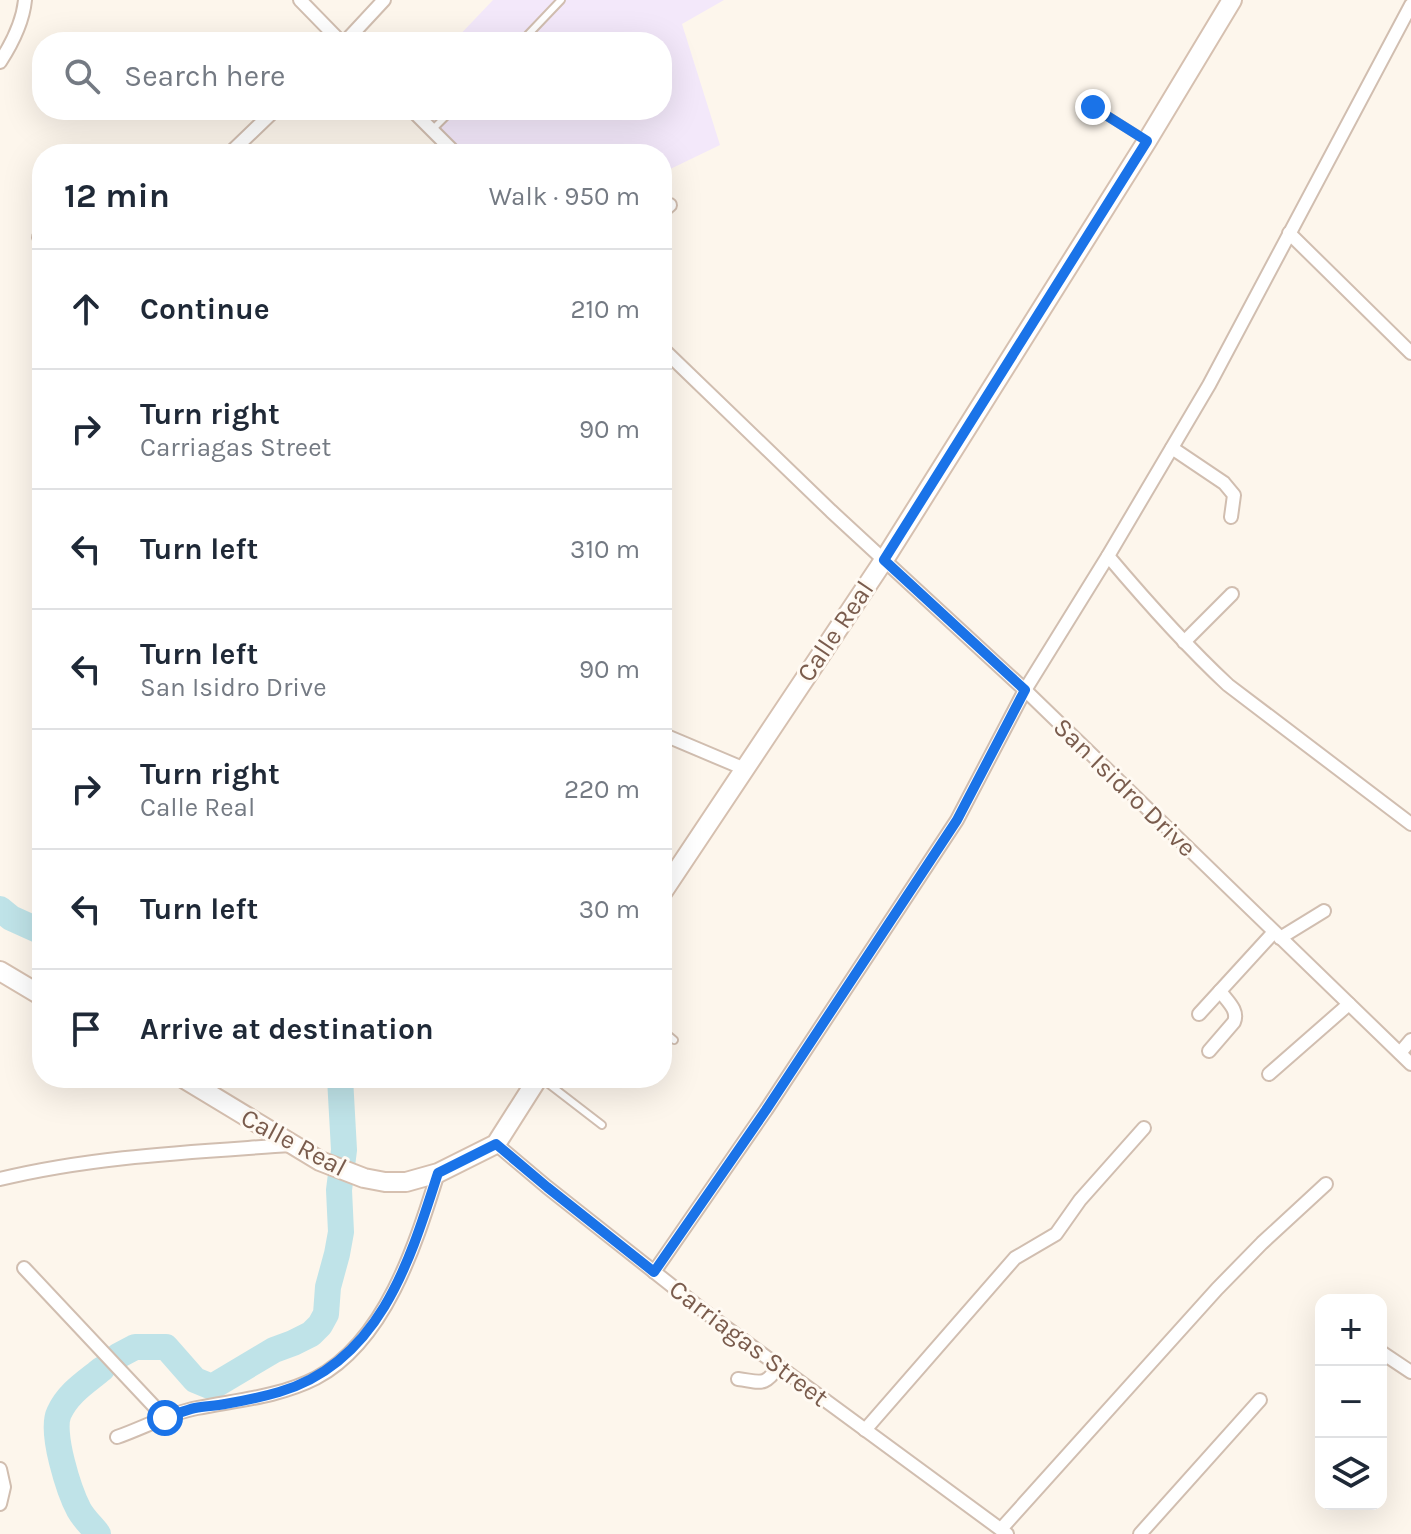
<!DOCTYPE html>
<html lang="en">
<head>
<meta charset="utf-8">
<style>
	:root { --surface:#fff; --page:#f2f2f3; --text:#1f2937; --muted:#747a83; --line:#e0e1e3 }
	body { margin:0; font-family:Karla,sans-serif; background:var(--page); color:var(--text) }
	.controls { position:absolute; right:24px; bottom:24px; display:grid; overflow:hidden; border-radius:16px; box-shadow:0 8px 32px #0002 }
	.controls button { width:72px; height:72px; display:grid; place-items:center; padding:0; border:0; border-bottom:2px solid var(--line); background:var(--surface); color:var(--text); font:40px sans-serif }
	.stop { position:absolute; width:24px; height:24px; margin:-18px; border:6px solid #1a73e8; border-radius:50%; background:#fff }
	.stop.end { background:#1a73e8; border-color:#fff; box-shadow:0 2px 8px #0008 }
	.list { margin:0; padding:0; list-style:none }
	h2 { display:flex; justify-content:space-between; align-items:center; height:104px; margin:0; padding:0 32px; font-size:34px }
	h2 small { font-size:26px; font-weight:400; color:var(--muted) }
	.list li { display:grid; grid-template-columns:52px 1fr auto; gap:24px; align-items:center; box-sizing:border-box; height:120px; padding:0 32px; border-top:2px solid var(--line) }
	.list b { display:block; font-size:30px; white-space:nowrap }
	.list p { margin:0; font-size:26px; white-space:nowrap; color:var(--muted) }
	.list em { font-size:26px; font-style:normal; color:var(--muted) }
	.icon { flex:none; width:44px; height:44px; fill:none; stroke:currentColor; stroke-width:2; stroke-linecap:round; stroke-linejoin:round }
	.map { position:relative; flex:none; width:1411px; height:1534px; overflow:hidden }
	.search { position:absolute; background:var(--surface); box-shadow:0 8px 32px #0002; left:32px; top:32px; width:640px; height:88px; display:flex; align-items:center; gap:20px; box-sizing:border-box; padding:0 28px; border-radius:32px; color:var(--muted); font-size:30px }
	.panel { position:absolute; background:var(--surface); box-shadow:0 8px 32px #0002; left:32px; top:144px; width:640px; height:944px; border-radius:32px }
	.map>svg:first-child { display:block }
</style>
</head>
<body>
<div class="map">
<svg width="1411" height="1534" viewBox="0 0 1411 1534">
	<rect width="100%" height="100%" fill="#fdf6ec"/>
	<polygon fill="#f3e8fa" points="493,0 724,0 682,24 720,145 662,173 662,154 465,154 420,110 662,110 662,42 453,42"/>
	<g fill="none" stroke-linecap="round" stroke-linejoin="round">
		<g stroke="#bfe3e8" stroke-width="26">
			<polyline points="0,909 11,918 42,932"/>
			<polyline points="118,1356 135,1347 166,1347 195,1380 212,1387 274,1350 293,1343 311,1334 320,1325 326,1314 328,1287 337,1254 341,1232 339,1190 344,1150 340,1078"/>
			<path d="M98,1534C92,1526 84,1519 79,1510C69,1491 50,1432 59,1413C68,1393 86,1382 102,1369"/>
		</g>
		<g stroke="#d1beb0" stroke-width="10">
			<g id="lane">
				<polyline points="521,42 561,0"/>
				<polyline points="1093,107 1144,139"/>
				<polyline points="432,130 452,110"/>
				<polyline points="662,1030 674,1040"/>
				<polyline points="541,1078 602,1125"/>
			</g>
		</g>
		<g stroke="#d1beb0" stroke-width="16">
			<g id="street">
				<polyline points="300,0 341,42"/>
				<polyline points="345,42 384,0"/>
				<path d="M0,62C11,45 23,21 25,0"/>
				<polyline points="412,110 456,154"/>
				<polyline points="229,154 275,110"/>
				<polyline points="662,212 670,205"/>
				<polyline points="1289,233 1411,353"/>
				<polyline points="39,237 42,238"/>
				<polyline points="662,348 831,511 1025,690 1411,1064"/>
				<polyline points="1172,448 1224,483 1234,495 1231,517"/>
				<path d="M1108,556C1146,601 1185,645 1228,685L1411,824"/>
				<polyline points="1184,642 1232,594"/>
				<polyline points="662,734 745,769"/>
				<polyline points="1280,938 1324,911"/>
				<polyline points="1199,1014 1274,932"/>
				<path d="M1209,1051L1234,1022C1239,1010 1227,1001 1220,991"/>
				<polyline points="1400,1053 1411,1040"/>
				<polyline points="1269,1074 1349,1004"/>
				<polyline points="496,1144 547,1187 705,1312 1007,1534"/>
				<path d="M0,1179C94,1156 194,1152 290,1145"/>
				<polyline points="24,1268 165,1418"/>
				<polyline points="654,1272 766,1110 957,820 1025,690 1108,556 1209,385 1411,5"/>
				<polyline points="1381,1352 1411,1372"/>
				<path d="M738,1379C762,1382 764,1387 779,1366"/>
				<polyline points="865,1430 1015,1258 1056,1234 1080,1200 1144,1128"/>
				<path d="M117,1437C143,1428 170,1413 197,1408C237,1400 279,1397 316,1378C386,1341 416,1243 438,1173"/>
				<polyline points="0,1469 4,1487 0,1504"/>
				<polyline points="1001,1529 1217,1289 1262,1243 1326,1184"/>
				<polyline points="1140,1534 1260,1400"/>
			</g>
		</g>
		<g stroke="#d6c0b0" stroke-width="22">
			<g id="secondary">
				<polyline points="662,893 884,560 1147,141 1232,0"/>
				<polyline points="0,971 42,996"/>
				<polyline points="183,1078 320,1161 364,1178 385,1182 406,1182 438,1173 496,1144 538,1078"/>
			</g>
		</g>
		<use href="#lane" stroke="#fff" stroke-width="6"/>
		<use href="#street" stroke="#fff" stroke-width="12"/>
		<use href="#secondary" stroke="#fff" stroke-width="18"/>
	</g>
	<g fill="none" stroke-linecap="round" stroke-linejoin="round">
		<path stroke="#1a73e8" stroke-width="10" d="M165,1418C175,1415 185,1410 195,1408C205,1406 215,1406 225,1404C243,1401 262,1397 279,1392C379,1363 410,1261 438,1173L496,1144L547,1187L654,1272L766,1110L957,820L1025,690L884,560L1147,141L1093,107"/>
	</g>
	<g text-anchor="middle" stroke-width="6" stroke-linejoin="round" paint-order="stroke">
		<g font-size="26" fill="#7a5c4d" stroke="#fffaf3">
			<text transform="translate(835 631) rotate(-56)" y="9">Calle Real</text>
			<text transform="translate(1125 787) rotate(44)" y="9">San Isidro Drive</text>
			<text transform="translate(294 1142) rotate(28)" y="9">Calle Real</text>
			<text transform="translate(749 1343) rotate(37)" y="9">Carriagas Street</text>
		</g>
	</g>
</svg>
<div class="controls">
<button>+</button>
<button>−</button>
<button><svg class="icon" aria-label="layers" viewBox="0 0 24 24"><path d="M12 4l9 5-9 5-9-5zM3 14l9 5 9-5"/></svg></button>
</div>
<div class="stop" style="left:165px;top:1418px"></div>
<div class="stop end" style="left:1093px;top:107px"></div>
<div class="search"><svg class="icon" aria-label="search" viewBox="0 0 24 24"><circle cx="10" cy="10" r="6"/><path d="M15 15l6 6"/></svg>Search here</div>
<section class="panel">
<h2>12 min<small>Walk · 950 m</small></h2>
<ul class="list">
<li><svg class="icon" aria-label="ahead" viewBox="0 0 24 24"><path d="M12 20V5M6 11l6-6 6 6"/></svg><div><b>Continue</b></div><em>210 m</em></li>
<li><svg class="icon" aria-label="right" viewBox="0 0 24 24"><path d="M7 20v-9h11M14 6l5 5-5 5"/></svg><div><b>Turn right</b><p>Carriagas Street</p></div><em>90 m</em></li>
<li><svg class="icon" aria-label="left" viewBox="0 0 24 24"><path d="M17 20v-9H6M10 6l-5 5 5 5"/></svg><div><b>Turn left</b></div><em>310 m</em></li>
<li><svg class="icon" aria-label="left" viewBox="0 0 24 24"><path d="M17 20v-9H6M10 6l-5 5 5 5"/></svg><div><b>Turn left</b><p>San Isidro Drive</p></div><em>90 m</em></li>
<li><svg class="icon" aria-label="right" viewBox="0 0 24 24"><path d="M7 20v-9h11M14 6l5 5-5 5"/></svg><div><b>Turn right</b><p>Calle Real</p></div><em>220 m</em></li>
<li><svg class="icon" aria-label="left" viewBox="0 0 24 24"><path d="M17 20v-9H6M10 6l-5 5 5 5"/></svg><div><b>Turn left</b></div><em>30 m</em></li>
<li><svg class="icon" aria-label="arrive" viewBox="0 0 24 24"><path d="M6 21V4h12l-3 4 3 4H6"/></svg><div><b>Arrive at destination</b></div></li>
</ul>
</section>
</div>
</body>
</html>
